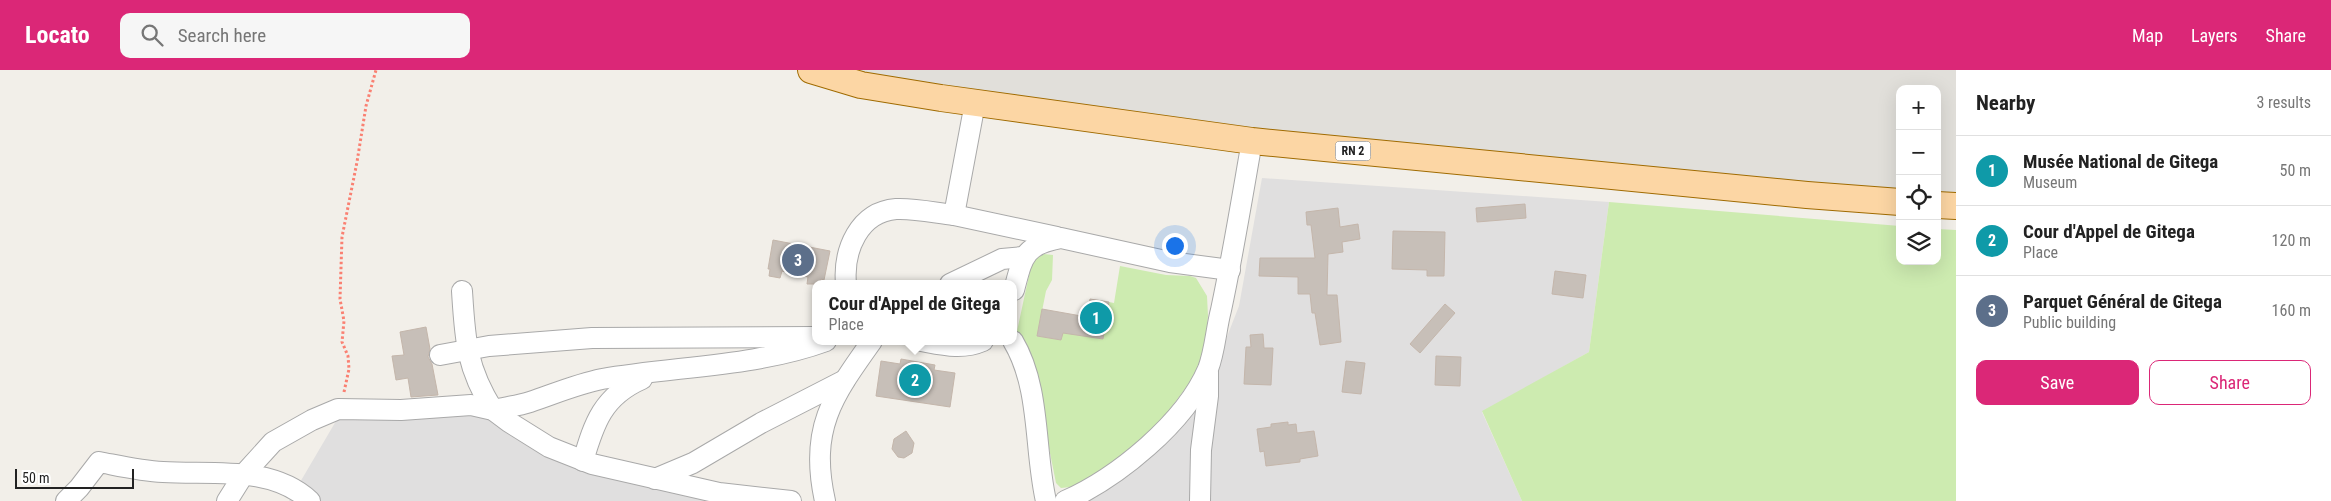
<!DOCTYPE html>
<html lang="en">
<head>
<meta charset="utf-8">
<style>
	:root { --surface:#fff; --page:#f6f6f6; --text:#222; --muted:#767676; --line:#e0e0e0; --accent:#db2777 }
	body { margin:0; font-family:"Roboto Condensed",sans-serif; background:var(--page); color:var(--text) }
	.controls { position:absolute; right:15px; top:15px; display:grid; overflow:hidden; border-radius:10px; box-shadow:0 5px 20px #0002 }
	.controls button { width:45px; height:45px; display:grid; place-items:center; padding:0; border:0; border-bottom:1px solid var(--line); background:var(--surface); color:var(--text); font:25px sans-serif }
	.scale { position:absolute; left:15px; bottom:12px; width:119px; box-sizing:border-box; padding-left:5px; border:2px solid #222; border-top:0; font-size:14px; line-height:18px; white-space:nowrap; color:#222; -webkit-text-stroke:4px #fff; paint-order:stroke }
	.you { position:absolute; left:1174px; top:175px; width:18px; height:18px; margin:-12px; border:4px solid #fff; border-radius:50%; background:#1a73e8; box-shadow:0 0 0 8px #1a73e833 }
	.badge { display:grid; place-items:center; width:32px; height:32px; border-radius:50%; background:var(--accent); color:#fff; font-size:16px; font-weight:700 }
	.pin { position:absolute; translate:-50% -50%; border:2px solid #fff; box-shadow:0 1px 5px #0006 }
	.popup { position:absolute; left:812px; top:210px; width:205px; height:65px; box-sizing:border-box; display:grid; place-content:center; border-radius:10px; background:var(--surface); filter:drop-shadow(0 1px 4px #0005); font-size:16px; white-space:nowrap; color:var(--muted) }
	.popup b { font-size:19px; color:var(--text) }
	.popup::after { content:''; position:absolute; left:50%; top:100%; margin-left:-10px; border:10px solid transparent; border-top-color:var(--surface) }
	.list { margin:0; padding:0; list-style:none }
	h2 { display:flex; justify-content:space-between; align-items:center; height:65px; margin:0; padding:0 20px; font-size:21px }
	h2 small { font-size:16px; font-weight:400; color:var(--muted) }
	.list li { display:grid; grid-template-columns:32px 1fr auto; gap:15px; align-items:center; box-sizing:border-box; height:70px; padding:0 20px; border-top:1px solid var(--line) }
	.list b { display:block; font-size:19px; white-space:nowrap }
	.list p { margin:0; font-size:16px; white-space:nowrap; color:var(--muted) }
	.list em { font-size:16px; font-style:normal; color:var(--muted) }
	.actions { display:flex; gap:10px; padding:15px 20px }
	.actions a { flex:1; padding:11px 0; border:1px solid var(--accent); border-radius:10px; text-align:center; font-size:18px; color:var(--accent) }
	.actions .main { background:var(--accent); color:#fff }
	.icon { flex:none; width:28px; height:28px; fill:none; stroke:currentColor; stroke-width:2; stroke-linecap:round; stroke-linejoin:round }
	.map { position:relative; flex:none; width:1956px; height:431px; overflow:hidden }
	header { display:flex; align-items:center; gap:30px; box-sizing:border-box; height:70px; padding:0 25px; background:var(--accent); color:#fff }
	header strong { font-size:24px }
	nav { display:flex; gap:28px; margin-inline-start:auto; font-size:18px }
	.search { width:350px; height:45px; background:var(--page); display:flex; align-items:center; gap:12px; box-sizing:border-box; padding:0 18px; border-radius:10px; color:var(--muted); font-size:19px }
	main { display:flex }
	aside { flex:1; background:var(--surface) }
	.map>svg:first-child { display:block }
</style>
</head>
<body>
<header>
<strong>Locato</strong>
<div class="search"><svg class="icon" aria-label="search" viewBox="0 0 24 24"><circle cx="10" cy="10" r="6"/><path d="M15 15l6 6"/></svg>Search here</div>
<nav><a>Map</a><a>Layers</a><a>Share</a></nav>
</header>
<main>
<div class="map">
<svg width="1956" height="431" viewBox="0 0 1956 431">
	<rect width="100%" height="100%" fill="#f2efe9"/>
	<g fill="#e0dfdf">
		<polygon points="1262,108 1609,132 1589,282 1482,342 1522,431 1074,431 1203,328 1239,236"/>
		<polygon points="346,334 457,334 519,363 738,431 289,431"/>
	</g>
	<polygon fill="#e1dfda" points="824,0 1956,0 1956,125 1937,123 1937,19 1900,19 1900,120 1447,80 902,19"/>
	<g fill="#cdebb0">
		<polygon points="1609,132 1900,156 1900,191 1937,191 1937,159 1956,160 1956,431 1522,431 1482,341 1589,282"/>
		<polygon points="1044,184 1053,185 1052,210 1046,221 1037,266 1061,270 1063,262 1103,269 1109,232 1114,233 1120,196 1166,205 1190,206 1196,208 1207,226 1208,246 1206,266 1197,303 1152,363 1080,416 1061,418 1056,413 1048,373 1017,261 1031,196 1035,189"/>
	</g>
	<g fill="#c7bfb8" stroke="#c4b6ab">
		<polygon points="1525,134 1526,148 1477,152 1476,138"/>
		<polygon points="1338,138 1340,157 1358,154 1360,169 1342,172 1343,182 1328,184 1327,225 1337,225 1341,272 1320,275 1315,243 1312,243 1310,224 1298,224 1298,207 1259,206 1260,188 1315,188 1311,155 1307,155 1306,142"/>
		<polygon points="1393,161 1445,162 1444,206 1427,206 1427,200 1392,199"/>
		<polygon points="773,170 830,181 824,210 821,209 820,214 807,214 808,207 782,201 780,208 769,206 770,199 768,199"/>
		<polygon points="1555,201 1586,205 1583,228 1552,224"/>
		<polygon points="1090,229 1109,232 1103,269 1063,263 1061,270 1037,266 1042,239 1087,247"/>
		<polygon points="1445,234 1455,243 1420,283 1410,274"/>
		<polygon points="426,257 430,279 428,287 432,294 438,325 411,327 408,308 396,310 392,286 404,285 400,262"/>
		<polygon points="1263,264 1264,278 1273,278 1271,315 1244,314 1246,277 1251,277 1250,265"/>
		<polygon points="1436,286 1461,287 1460,316 1435,315"/>
		<polygon points="901,289 935,295 934,300 955,303 950,337 876,326 881,291 900,294"/>
		<polygon points="1346,291 1365,293 1361,324 1342,322"/>
		<polygon points="1288,352 1288,355 1296,354 1297,363 1314,361 1318,386 1300,389 1300,392 1266,396 1264,381 1260,382 1257,359 1271,357 1271,354"/>
		<polygon points="906,361 914,373 912,383 904,388 898,387 892,379 894,369"/>
	</g>
	<g fill="none" stroke-linecap="round" stroke-linejoin="round">
		<g stroke="#a9a9a9" stroke-width="22">
			<g id="minor">
				<polyline points="954,145 1057,167"/>
				<path d="M846,214C843,180 859,142 896,139C915,138 936,143 954,145L975,33"/>
				<polyline points="950,214 1002,189 1023,187"/>
				<path d="M1014,220C1023,186 1024,175 1061,168L1170,192L1230,200"/>
				<path d="M462,221C465,269 466,297 493,340C505,337 518,336 530,332C554,324 577,314 602,309C676,296 755,297 826,271"/>
				<path d="M921,271C943,275 962,280 983,271"/>
				<path d="M1013,271C1041,318 1034,379 1046,431"/>
				<polyline points="440,285 489,276 592,268 816,267"/>
				<path d="M583,391C594,353 603,326 642,309"/>
				<polyline points="655,409 693,393 761,353 845,310"/>
				<path d="M66,431L79,418L99,392C120,396 141,401 163,402C211,405 272,395 310,431"/>
				<polyline points="227,431 244,404 273,372 312,350 338,339 401,340 471,335 493,340 509,352 549,377 592,394 719,423 791,431"/>
				<path d="M825,431C809,359 832,327 872,271"/>
				<path d="M1065,431C1117,408 1185,353 1208,299C1215,281 1216,259 1221,240C1233,184 1242,128 1252,71"/>
				<polyline points="1200,431 1201,380 1208,326 1208,302"/>
			</g>
		</g>
		<g stroke="#a06b00" stroke-width="28">
			<g id="major">
				<polyline points="811,0 861,15 941,28 1252,71 1807,125 1900,132"/>
				<polyline points="1937,135 1956,136"/>
			</g>
		</g>
		<polyline stroke="#fa8072" stroke-width="3" stroke-dasharray="2.5 2.5" stroke-linecap="butt" points="344,322 349,299 348,286 342,272 344,251 340,229 342,167 357,92 366,36 376,0"/>
		<use href="#minor" stroke="#fff" stroke-width="20"/>
		<use href="#major" stroke="#fcd6a4" stroke-width="26"/>
	</g>
	<g text-anchor="middle" stroke-width="4" stroke-linejoin="round" paint-order="stroke">
		<rect fill="#fff" stroke="#646464" stroke-width="1" x="1335.5" y="71.5" width="35" height="19" rx="4"/>
		<g font-size="12" font-weight="bold" fill="#222">
			<text x="1353" y="85">RN 2</text>
		</g>
	</g>
</svg>
<div class="controls">
<button>+</button>
<button>−</button>
<button><svg class="icon" aria-label="locate" viewBox="0 0 24 24"><circle cx="12" cy="12" r="6"/><path d="M12 2v4M12 18v4M2 12h4M18 12h4"/></svg></button>
<button><svg class="icon" aria-label="layers" viewBox="0 0 24 24"><path d="M12 4l9 5-9 5-9-5zM3 14l9 5 9-5"/></svg></button>
</div>
<div class="scale">50 m</div>
<div class="you"></div>
<div class="pin badge" style="left:1096px;top:248px;background:#0f9aa8">1</div>
<div class="pin badge" style="left:915px;top:310px;background:#0f9aa8">2</div>
<div class="popup"><b>Cour d'Appel de Gitega</b>Place</div>
<div class="pin badge" style="left:798px;top:190px;background:#5c6f8a">3</div>
</div>
<aside>
<h2>Nearby<small>3 results</small></h2>
<ul class="list">
<li><span class="badge" style="background:#0f9aa8">1</span><div><b>Musée National de Gitega</b><p>Museum</p></div><em>50 m</em></li>
<li><span class="badge" style="background:#0f9aa8">2</span><div><b>Cour d'Appel de Gitega</b><p>Place</p></div><em>120 m</em></li>
<li><span class="badge" style="background:#5c6f8a">3</span><div><b>Parquet Général de Gitega</b><p>Public building</p></div><em>160 m</em></li>
</ul>
<div class="actions"><a class="main">Save</a><a>Share</a></div>
</aside>
</main>
</body>
</html>
